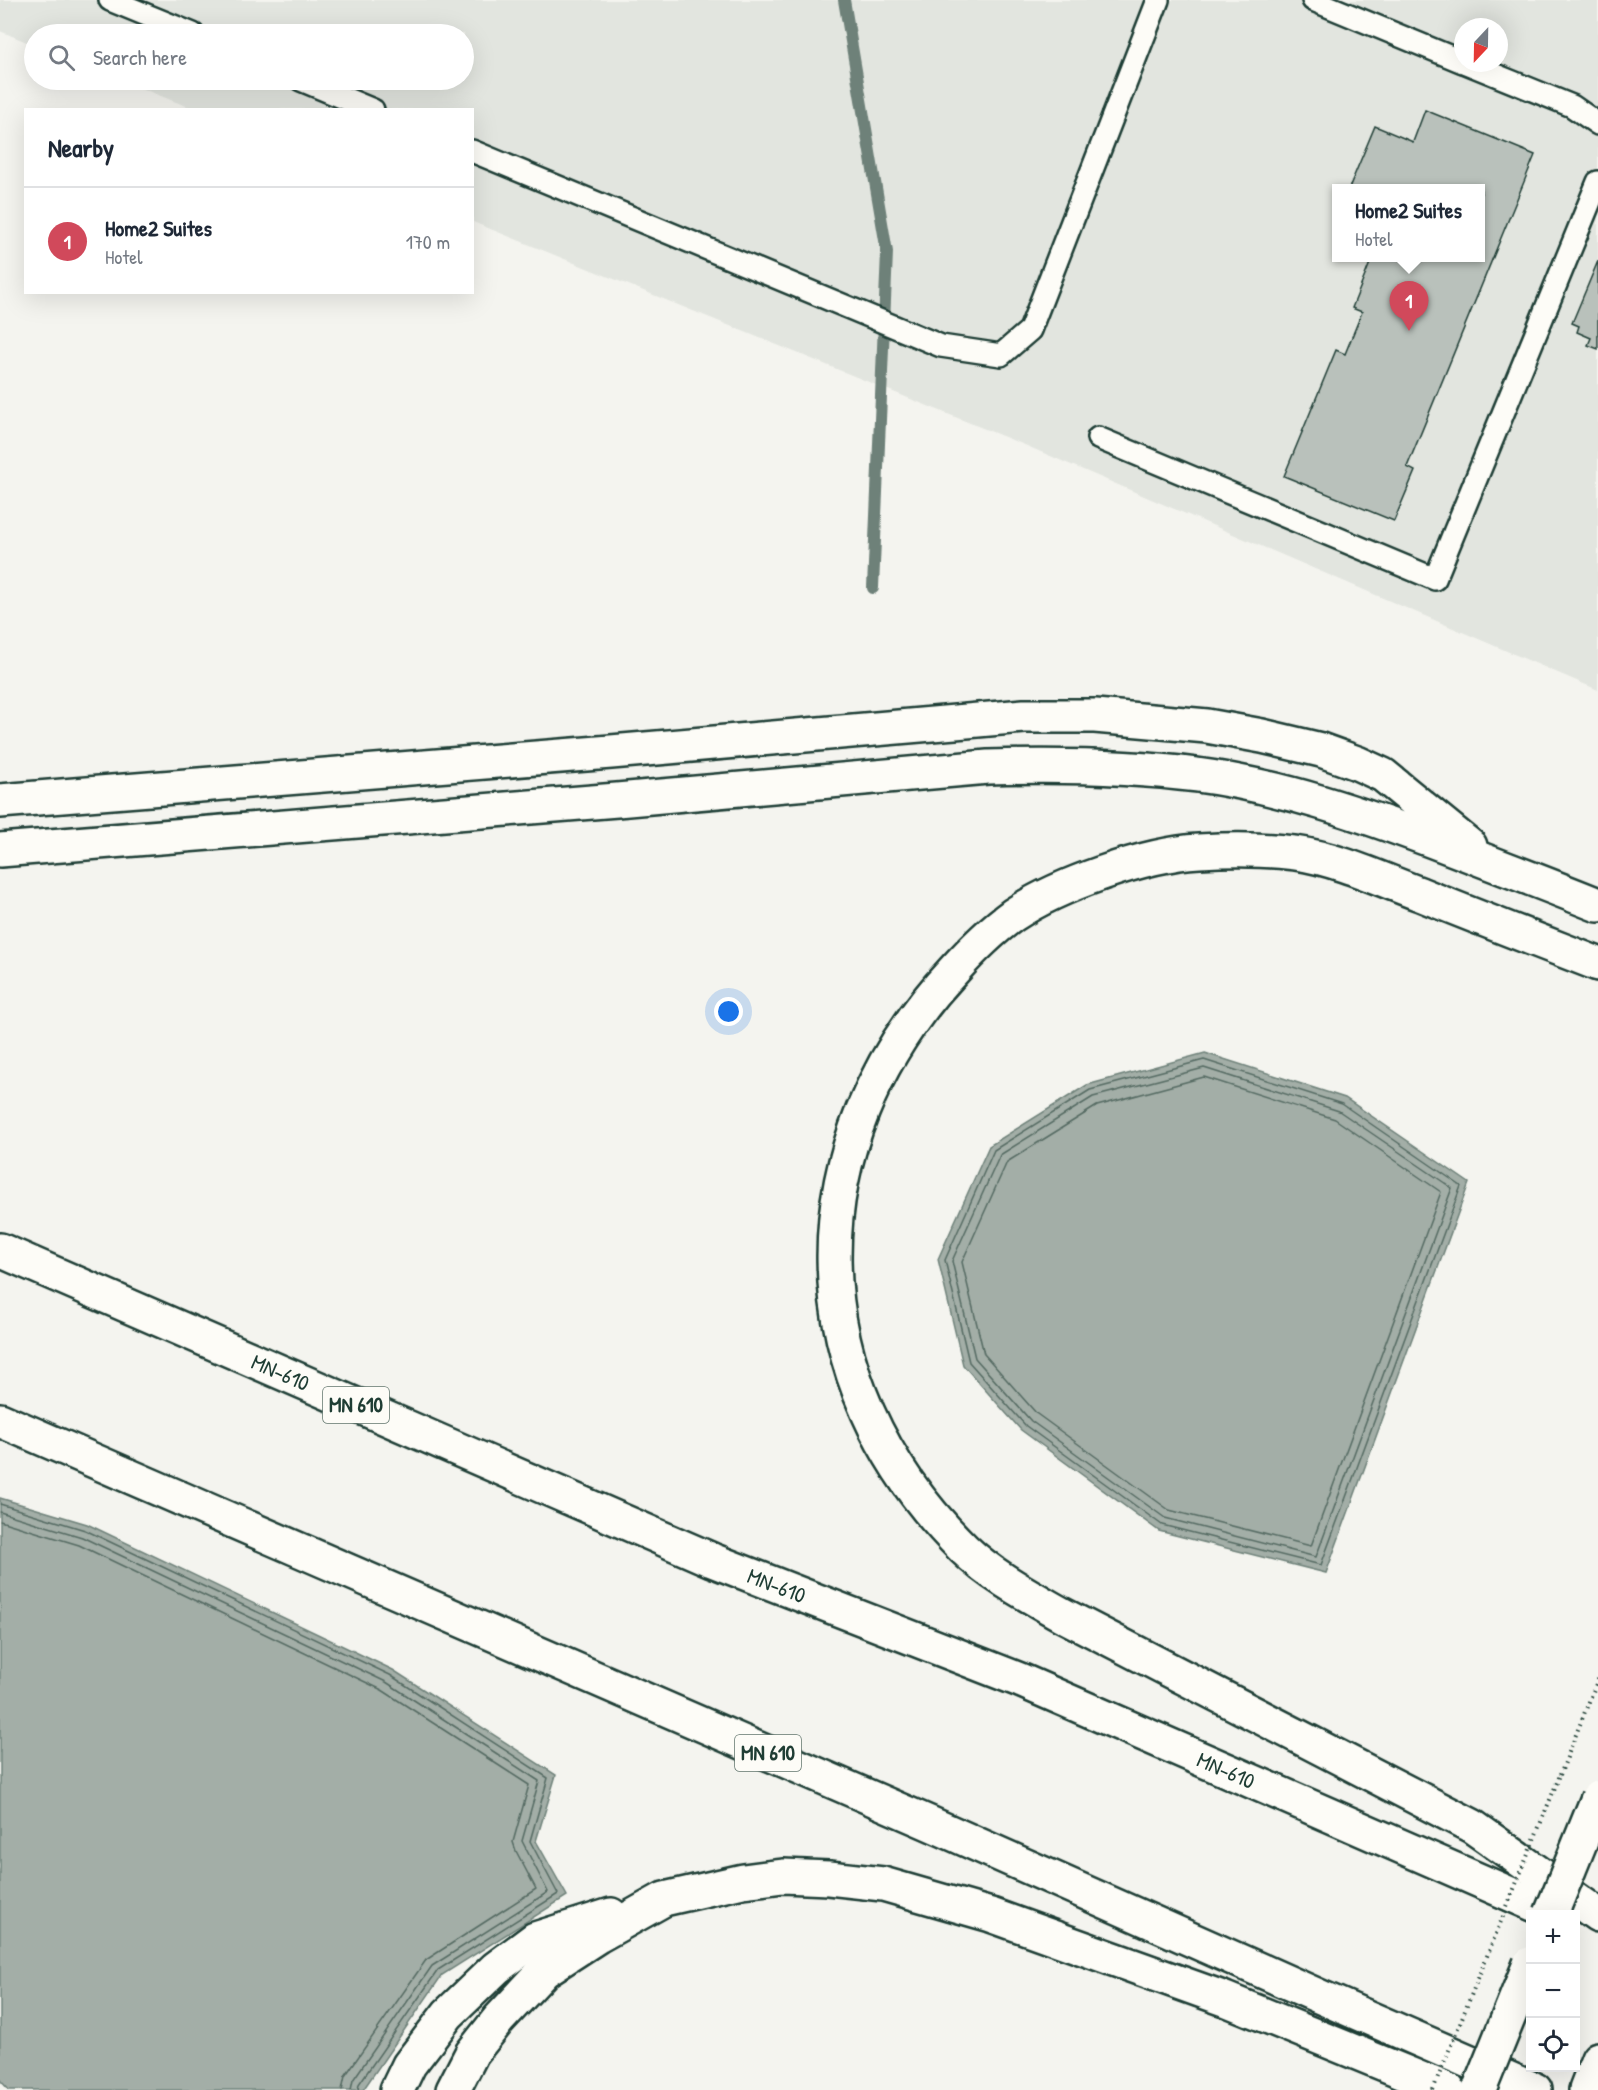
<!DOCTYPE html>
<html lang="en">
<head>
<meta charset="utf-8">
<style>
	:root { --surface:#fff; --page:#f6f6f7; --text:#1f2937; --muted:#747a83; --line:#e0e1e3; --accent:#d1495b }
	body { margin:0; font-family:"Patrick Hand",sans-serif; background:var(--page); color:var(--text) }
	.controls { position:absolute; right:18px; bottom:18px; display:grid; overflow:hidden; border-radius:0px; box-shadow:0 6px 24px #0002 }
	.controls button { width:54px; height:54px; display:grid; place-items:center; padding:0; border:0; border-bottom:2px solid var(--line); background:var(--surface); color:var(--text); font:30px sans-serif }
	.compass { position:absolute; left:1454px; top:18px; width:54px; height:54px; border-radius:50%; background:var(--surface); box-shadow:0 6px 24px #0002; rotate:202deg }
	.you { position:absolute; left:729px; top:1012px; width:21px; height:21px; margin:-15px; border:4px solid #fff; border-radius:50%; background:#1a73e8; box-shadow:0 0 0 9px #1a73e833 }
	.badge { display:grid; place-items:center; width:39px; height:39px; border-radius:50%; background:var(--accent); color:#fff; font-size:20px; font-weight:700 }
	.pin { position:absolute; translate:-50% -50px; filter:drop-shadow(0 2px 3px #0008) }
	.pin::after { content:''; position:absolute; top:32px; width:21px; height:18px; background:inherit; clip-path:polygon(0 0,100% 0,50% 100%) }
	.popup { position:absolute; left:1332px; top:184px; width:153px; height:78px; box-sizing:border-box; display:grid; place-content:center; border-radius:0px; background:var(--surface); filter:drop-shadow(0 2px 4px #0005); font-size:20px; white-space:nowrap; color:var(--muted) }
	.popup b { font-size:22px; color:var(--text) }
	.popup::after { content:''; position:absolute; left:50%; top:100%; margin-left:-12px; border:12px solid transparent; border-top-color:var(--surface) }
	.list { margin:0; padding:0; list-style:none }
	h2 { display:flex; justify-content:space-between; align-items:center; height:78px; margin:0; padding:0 24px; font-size:26px }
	h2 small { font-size:20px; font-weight:400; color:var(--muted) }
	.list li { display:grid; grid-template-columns:39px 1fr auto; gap:18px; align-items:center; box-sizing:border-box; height:108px; padding:0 24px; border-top:2px solid var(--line) }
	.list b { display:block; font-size:22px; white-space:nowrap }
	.list p { margin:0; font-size:20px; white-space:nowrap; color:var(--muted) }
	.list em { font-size:20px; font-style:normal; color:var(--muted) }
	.icon { flex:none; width:33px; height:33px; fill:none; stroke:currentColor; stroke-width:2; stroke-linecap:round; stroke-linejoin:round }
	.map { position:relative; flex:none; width:1598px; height:2090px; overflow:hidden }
	.search { position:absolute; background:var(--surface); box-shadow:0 6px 24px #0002; left:24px; top:24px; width:450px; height:66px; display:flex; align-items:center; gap:15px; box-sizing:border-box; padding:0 21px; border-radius:33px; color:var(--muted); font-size:22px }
	.panel { position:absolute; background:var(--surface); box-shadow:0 6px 24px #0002; left:24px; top:108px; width:450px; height:186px; border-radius:0px }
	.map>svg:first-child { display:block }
</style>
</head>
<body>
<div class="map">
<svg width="1598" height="2090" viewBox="0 0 1598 2090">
	<rect width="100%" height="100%" fill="#f4f4ef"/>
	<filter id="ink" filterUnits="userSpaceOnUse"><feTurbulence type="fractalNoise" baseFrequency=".0167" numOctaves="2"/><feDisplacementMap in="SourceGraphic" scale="12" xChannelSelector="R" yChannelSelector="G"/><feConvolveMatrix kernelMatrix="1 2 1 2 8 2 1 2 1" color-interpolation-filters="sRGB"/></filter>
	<g filter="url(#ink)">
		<path fill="#e2e5df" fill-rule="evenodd" d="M0,0H1598V690L1027,446L473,222L472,110L194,109L120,80H464V34H34V45L0,31ZM1463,27H1499V63H1463ZM1337,188H1481V258H1337Z"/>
		<g fill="#a3aea7" stroke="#6e8179" stroke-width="1.5">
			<polygon points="1205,1053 1345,1098 1469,1183 1326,1573 1159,1531 1021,1430 963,1365 938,1259 989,1146 1087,1085"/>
			<polygon points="0,1498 87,1524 393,1670 556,1775 536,1841 567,1896 442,1975 363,2090 9,2090 0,2080"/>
		</g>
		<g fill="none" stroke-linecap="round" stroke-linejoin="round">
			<g stroke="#546a62" stroke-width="1.5">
				<polygon points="1204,1060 1342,1104 1461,1186 1321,1565 1162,1525 1026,1426 969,1362 945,1260 994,1150 1090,1090"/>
				<polygon points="1204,1068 1339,1111 1452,1188 1316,1557 1165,1518 1031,1421 975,1358 952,1261 1000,1155 1093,1097"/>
				<polygon points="1204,1077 1335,1119 1441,1192 1311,1546 1169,1510 1037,1414 984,1354 962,1262 1007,1162 1097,1106"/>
				<polyline points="0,1504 85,1530 390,1675 548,1778 530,1841 558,1894 438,1970 359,2084 358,2090"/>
				<polyline points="0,1512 82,1537 386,1682 539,1781 522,1841 548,1892 432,1966 353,2080 351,2090"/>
				<polyline points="0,1521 79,1545 382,1690 529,1785 513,1842 516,1851 536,1889 426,1960 345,2076 342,2090"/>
			</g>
			<polyline stroke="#6e8179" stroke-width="12" points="844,0 887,252 873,588"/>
		</g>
		<g fill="#b9c1bb" stroke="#1f3d34" stroke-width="1.5">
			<polygon points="1425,110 1535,155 1407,467 1415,471 1394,521 1284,476 1336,350 1345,354 1362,312 1352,308 1372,258 1481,258 1481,188 1349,188 1375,126 1413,142"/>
			<polygon points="1598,261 1598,349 1588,345 1591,338 1577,332 1579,326 1572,323"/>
		</g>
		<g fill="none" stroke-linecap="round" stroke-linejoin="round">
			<g stroke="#1f3d34" stroke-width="26">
				<g id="lane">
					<polyline points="110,0 193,34"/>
					<polyline points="1313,0 1463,62"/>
					<polyline points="1466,63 1572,106 1598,124"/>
					<polyline points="301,80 373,110"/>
					<polyline points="472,151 941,346 1001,355 1030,330 1158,0"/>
					<polyline points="1098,438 1435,579 1598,182"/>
				</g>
			</g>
			<g stroke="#1f3d34" stroke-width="38">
				<polyline id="secondary" points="1586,2090 1598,2059"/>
			</g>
			<g stroke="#1f3d34" stroke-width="38">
				<g id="highway">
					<polyline points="0,801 611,752 1024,716 1095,716 1207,726 1262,736 1321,750 1357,763 1383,775 1470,846"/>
					<path d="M0,850L617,800L988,767C1057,765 1128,766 1197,775C1281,786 1362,814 1441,844C1493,864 1546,884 1598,905"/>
					<path d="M1598,964C1539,941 1479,918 1420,894C1380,879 1338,859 1295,853C1264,849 1230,849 1199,851C1145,854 1058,885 1013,915C991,931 972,950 954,970C791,1144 794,1381 964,1549C992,1576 1028,1595 1061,1614L1472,1826L1598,1915"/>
					<path id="s1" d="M0,1250L712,1560L1020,1680L1556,1914"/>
					<polyline points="0,1420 929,1823 1323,1998 1535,2090"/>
					<polyline points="397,2090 409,2065 448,2014 496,1968 535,1939 611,1915"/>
					<polyline points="453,2090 472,2053 499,2019 544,1971 598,1936 664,1899 743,1881 783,1876 829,1878 883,1884 991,1915 1225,1999 1448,2090"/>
				</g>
			</g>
			<polyline stroke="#1f3d34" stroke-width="4" stroke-dasharray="1.5 4.5" stroke-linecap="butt" points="1560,1775 1598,1679"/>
			<use href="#lane" stroke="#fdfcf7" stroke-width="21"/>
			<use href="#secondary" stroke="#fdfcf7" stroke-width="33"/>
			<use href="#highway" stroke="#fdfcf7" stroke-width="33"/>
			<g stroke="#1f3d34" stroke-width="38" stroke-linecap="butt">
				<g id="secondary-bridge">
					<polyline points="1551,1914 1598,1798"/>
					<polyline points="1479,2090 1530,1964"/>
				</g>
			</g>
			<polyline stroke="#1f3d34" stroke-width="4" stroke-dasharray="1.5 4.5" stroke-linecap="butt" points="1433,2090 1560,1775"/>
			<use href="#secondary-bridge" stroke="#fdfcf7" stroke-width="33"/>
		</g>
	</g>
	<g text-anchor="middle" stroke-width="4.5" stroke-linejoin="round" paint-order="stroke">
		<g fill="#fdfcf7" stroke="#62766e" stroke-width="1.5">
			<rect x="323" y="1387" width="66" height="36" rx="4.5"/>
			<rect x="735" y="1735" width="66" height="36" rx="4.5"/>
		</g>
		<g font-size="21" font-weight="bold" fill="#1f3d34">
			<text x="356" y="1412">MN 610</text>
			<text x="768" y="1760">MN 610</text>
		</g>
		<g font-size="22" fill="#1f3d34" stroke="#fdfcf7">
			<text dy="8" stroke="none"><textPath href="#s1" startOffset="306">MN-610</textPath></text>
			<text dy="8" stroke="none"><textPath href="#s1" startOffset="846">MN-610</textPath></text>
			<text dy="8" stroke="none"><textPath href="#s1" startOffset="1332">MN-610</textPath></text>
		</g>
	</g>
</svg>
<div class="controls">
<button>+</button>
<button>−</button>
<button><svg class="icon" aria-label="locate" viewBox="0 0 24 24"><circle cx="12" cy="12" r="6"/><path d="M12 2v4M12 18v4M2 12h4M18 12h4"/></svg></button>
</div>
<svg class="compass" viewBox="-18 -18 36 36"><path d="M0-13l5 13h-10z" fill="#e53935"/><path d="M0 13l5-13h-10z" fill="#747a83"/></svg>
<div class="you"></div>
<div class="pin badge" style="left:1409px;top:331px">1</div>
<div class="popup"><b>Home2 Suites</b>Hotel</div>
<div class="search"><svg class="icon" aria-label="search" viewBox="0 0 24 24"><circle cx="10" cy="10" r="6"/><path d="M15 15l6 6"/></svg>Search here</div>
<section class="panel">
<h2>Nearby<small></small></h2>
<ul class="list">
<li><span class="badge">1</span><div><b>Home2 Suites</b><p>Hotel</p></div><em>170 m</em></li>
</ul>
</section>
</div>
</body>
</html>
